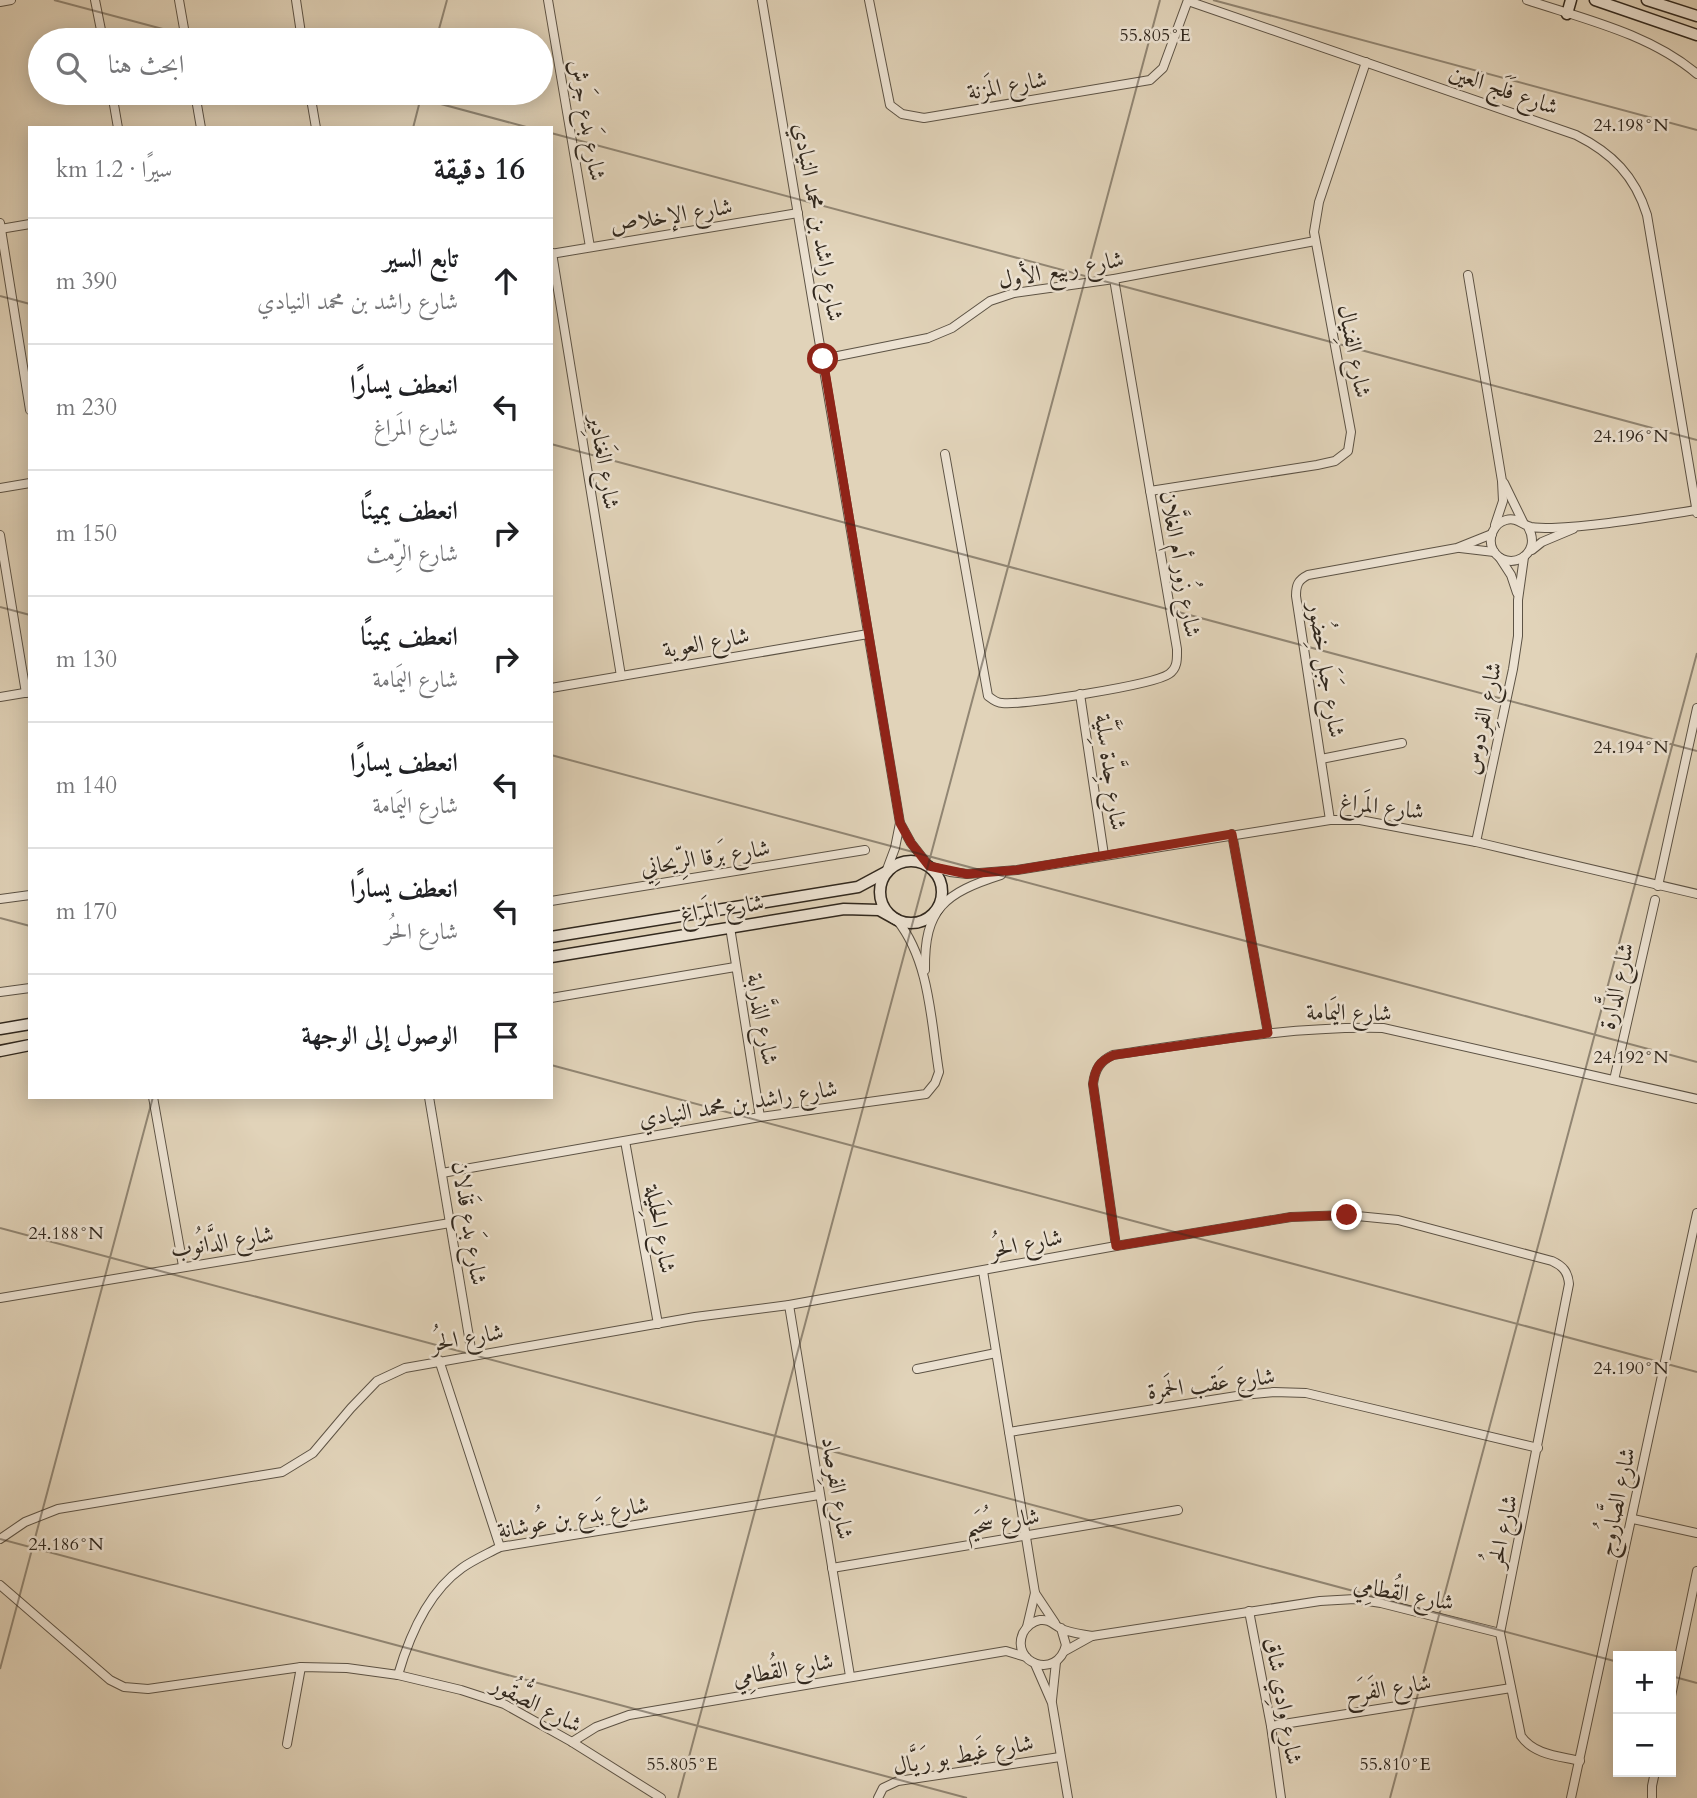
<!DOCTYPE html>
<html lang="ar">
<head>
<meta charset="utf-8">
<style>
	:root { --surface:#fff; --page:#f2f2f2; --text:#202124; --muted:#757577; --line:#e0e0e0 }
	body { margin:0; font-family:Cardo,Amiri,serif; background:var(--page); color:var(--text); direction:rtl }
	.controls { position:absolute; right:21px; bottom:21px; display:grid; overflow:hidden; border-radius:0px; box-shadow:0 4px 18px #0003 }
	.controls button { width:63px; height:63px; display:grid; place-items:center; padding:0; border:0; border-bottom:2px solid var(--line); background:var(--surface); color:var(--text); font:35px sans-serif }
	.stop { position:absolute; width:21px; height:21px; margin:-16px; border:5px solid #8f2418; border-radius:50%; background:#fff }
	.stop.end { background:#8f2418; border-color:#fff; box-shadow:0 2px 7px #0008 }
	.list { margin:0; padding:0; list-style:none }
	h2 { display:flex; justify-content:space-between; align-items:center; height:91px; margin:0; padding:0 28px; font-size:30px }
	h2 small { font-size:23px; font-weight:400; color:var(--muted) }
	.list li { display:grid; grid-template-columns:46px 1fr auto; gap:21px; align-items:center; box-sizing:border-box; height:126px; padding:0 28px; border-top:2px solid var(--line) }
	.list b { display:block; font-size:26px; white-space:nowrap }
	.list p { margin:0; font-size:23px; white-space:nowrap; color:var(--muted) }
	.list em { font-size:23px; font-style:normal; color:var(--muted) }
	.icon { flex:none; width:38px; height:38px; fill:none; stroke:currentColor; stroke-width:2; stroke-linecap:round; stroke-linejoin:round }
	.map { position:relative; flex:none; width:1697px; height:1798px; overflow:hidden; direction:ltr }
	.search { position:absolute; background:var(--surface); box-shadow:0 4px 18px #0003; left:28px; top:28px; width:525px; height:77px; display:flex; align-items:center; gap:18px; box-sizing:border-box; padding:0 24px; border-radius:38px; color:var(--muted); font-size:26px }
	.panel { position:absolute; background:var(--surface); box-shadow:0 4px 18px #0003; left:28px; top:126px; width:525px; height:973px; border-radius:0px; direction:rtl }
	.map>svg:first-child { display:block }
</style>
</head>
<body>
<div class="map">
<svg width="1697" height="1798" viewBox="0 0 1697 1798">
	<rect width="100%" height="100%" fill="#e1d3b9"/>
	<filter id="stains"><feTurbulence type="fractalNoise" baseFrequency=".00286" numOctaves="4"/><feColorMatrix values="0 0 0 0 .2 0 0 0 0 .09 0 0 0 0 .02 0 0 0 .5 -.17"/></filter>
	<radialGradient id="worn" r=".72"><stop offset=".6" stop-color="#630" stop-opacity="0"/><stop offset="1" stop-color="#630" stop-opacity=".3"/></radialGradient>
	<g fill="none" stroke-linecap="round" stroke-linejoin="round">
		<g stroke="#5d5345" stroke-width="10">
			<g id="street">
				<polyline points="95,0 103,40"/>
				<polyline points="179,0 186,40"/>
				<polyline points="296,0 302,40"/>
				<polyline points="548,0 590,247"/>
				<polyline points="762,0 900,823 911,843 929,866 950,872 967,874 1017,870 1330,820 1360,820 1476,842 1697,894"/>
				<polyline points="869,0 890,105 902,114 924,118 1150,80 1163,68 1188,0"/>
				<path d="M1527,0C1584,19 1650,34 1697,74"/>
				<path d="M1188,1L1576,135C1612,153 1635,176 1647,215L1697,513"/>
				<polyline points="0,2 11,0"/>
				<polyline points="112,93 118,128"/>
				<polyline points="195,93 201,128"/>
				<polyline points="310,93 316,128"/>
				<polyline points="0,223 30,410"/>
				<polyline points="0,229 30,224"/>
				<polyline points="552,253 621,676"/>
				<polyline points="551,254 798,213"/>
				<polyline points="1468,275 1502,481 1503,501 1495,525"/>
				<polyline points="823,359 928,338 952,328 990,301 1014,293 1114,279 1315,241"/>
				<path d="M945,454L988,696C992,699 996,703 1002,703C1025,705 1153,685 1169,674C1178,668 1177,658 1177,649L1114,279"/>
				<polyline points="1504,483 1523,522"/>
				<polyline points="0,488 30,483"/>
				<polyline points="1150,491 1317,465 1335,461 1348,451 1351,432 1314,232 1319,202 1366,62"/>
				<path d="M1528,527C1544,555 1507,574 1493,550C1487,538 1494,523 1506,520C1517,517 1522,525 1531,527C1538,528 1546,528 1552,528C1601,526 1649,517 1697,510"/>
				<polyline points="0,535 26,693"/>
				<polyline points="1460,548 1494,552"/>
				<polyline points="1532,550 1542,542 1573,529"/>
				<polyline points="1500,558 1511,575 1517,593"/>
				<polyline points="551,688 868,634"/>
				<polyline points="1080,694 1104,855"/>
				<polyline points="0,697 30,692"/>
				<polyline points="1321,759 1402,743"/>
				<path d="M1330,820L1296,596C1296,585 1298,580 1308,575L1457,548L1492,534"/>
				<polyline points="1232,834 1268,1033"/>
				<polyline points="1476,842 1513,669 1518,636 1518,600 1524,557"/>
				<polyline points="886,872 895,848 900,823"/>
				<polyline points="1658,886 1697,708"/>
				<polyline points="0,899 30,895"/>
				<polyline points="551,901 865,850"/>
				<polyline points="730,927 760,1117"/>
				<path d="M925,970C924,908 945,893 1001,875"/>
				<polyline points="0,992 30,988"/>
				<polyline points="551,998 735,967"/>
				<polyline points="1614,1080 1655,900"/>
				<polyline points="153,1097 183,1266"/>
				<polyline points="429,1097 472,1355"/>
				<polyline points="625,1141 658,1324"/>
				<path d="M442,1173L760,1117L926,1094L935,1083L939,1072C931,1022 930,961 897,920"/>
				<path d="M1116,1246L1093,1084C1095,1069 1100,1061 1113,1055C1203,1042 1292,1026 1383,1028L1697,1099"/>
				<polyline points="983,1271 1035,1593 1055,1623"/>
				<polyline points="0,1298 450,1223"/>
				<polyline points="789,1305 850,1676"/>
				<polyline points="439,1360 500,1547"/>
				<polyline points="917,1369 996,1353"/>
				<polyline points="1009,1432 1243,1395 1274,1392 1306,1393 1538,1448"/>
				<polyline points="1633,1519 1697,1533"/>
				<path d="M0,1539L25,1522L58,1509L282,1472L313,1453L351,1408L377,1381L405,1368L695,1317L789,1305L1116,1246L1291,1217L1347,1215L1398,1220L1552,1261C1563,1266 1568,1272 1569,1284L1500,1633L1521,1736C1534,1755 1559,1756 1580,1761"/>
				<polyline points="832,1568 1178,1510"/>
				<polyline points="0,1585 110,1680 124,1687 148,1689 301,1667 347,1668 398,1675 461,1690 504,1704 572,1742 661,1798"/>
				<polyline points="1249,1611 1271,1726 1281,1798"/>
				<polyline points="1027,1627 1035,1593"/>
				<path d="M1061,1628L1066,1645C1057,1681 1010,1663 1023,1633C1026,1627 1033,1621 1040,1620C1049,1619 1053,1624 1060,1628C1069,1633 1082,1634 1092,1636"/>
				<polyline points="1065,1651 1092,1636 1320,1601 1355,1599 1381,1603 1500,1633"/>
				<polyline points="1035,1664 1052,1703 1068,1798"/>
				<path d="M398,1675C409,1637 428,1592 462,1568C473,1560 487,1554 500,1547L819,1495"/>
				<polyline points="1671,1696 1697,1571"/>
				<polyline points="1052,1700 1056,1662"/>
				<polyline points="1271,1726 1511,1688"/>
				<polyline points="572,1742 596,1727 629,1715 1006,1651 1026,1657"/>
				<polyline points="287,1744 301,1667"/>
				<polyline points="878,1798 883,1788 898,1781 1060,1757"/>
				<polyline points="1571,1798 1697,1213"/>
				<polyline points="1652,1798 1652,1786 1655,1772"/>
			</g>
		</g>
		<g stroke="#31281e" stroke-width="13">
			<g id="secondary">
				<polyline points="1595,0 1697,35"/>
				<polyline points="1647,0 1697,16"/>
				<polyline points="1567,14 1571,0"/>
				<circle cx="911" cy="892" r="31"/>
				<polyline points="551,937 858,887 886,872"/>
				<polyline points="551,957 844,909 879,910 897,920"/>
				<polyline points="0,1029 30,1024"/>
				<polyline points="0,1051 30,1045"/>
			</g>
		</g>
		<use href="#street" stroke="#ece2d2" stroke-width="8"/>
		<use href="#secondary" stroke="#ece2d2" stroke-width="10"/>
	</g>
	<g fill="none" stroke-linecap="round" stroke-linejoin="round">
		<path stroke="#8f2418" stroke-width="9" d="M823,359L900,823L911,843L929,866L967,874L1017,870L1232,834L1268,1033L1114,1055C1099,1061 1095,1069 1093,1084L1116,1246L1291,1217L1347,1215"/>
	</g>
	<path fill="none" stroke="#31281e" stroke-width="2" stroke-opacity="0.45" d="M54,0L204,40M1213,0L1697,130M436,40L447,0M400,93L530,128M413,128L422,93M551,133L1697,440M0,296L30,304M551,444L1697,751M0,607L30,615M551,755L1697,1062M0,918L30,926M551,1065L1697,1372M0,1228L1618,1662M0,1539L967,1798M0,1669L153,1097M1671,1676L1697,1683M678,1798L1160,0M1390,1798L1697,653"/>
	<g text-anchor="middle" stroke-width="5" stroke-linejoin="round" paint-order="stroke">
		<g font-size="23" fill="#31281e" stroke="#ece2d2">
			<text transform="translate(1007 85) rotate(-10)" y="8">شارع المَزنة</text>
			<text transform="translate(1504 89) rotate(19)" y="8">شارع فَلَج العين</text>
			<text transform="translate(588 120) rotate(80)" y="8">شارع بَدع جَرش</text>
			<text transform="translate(671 215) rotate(-9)" y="8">شارع الإخلاص</text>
			<text transform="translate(819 222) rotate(80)" y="8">شارع راشد بن محمد النيادي</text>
			<text transform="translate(1061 269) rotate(-10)" y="8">شارع ربيع الأول</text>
			<text transform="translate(1355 351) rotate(79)" y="8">شارع الفِنيال</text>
			<text transform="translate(605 462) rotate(81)" y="8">شارع الغَنادِير</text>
			<text transform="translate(1181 564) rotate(80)" y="8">شارع زُور أم الغلَّان</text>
			<text transform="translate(706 642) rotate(-10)" y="8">شارع العوية</text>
			<text transform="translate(1327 670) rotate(81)" y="8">شارع جَبَل خِضُور</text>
			<text transform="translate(1482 718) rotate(-78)" y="8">شارع الفِردوس</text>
			<text transform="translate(1111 772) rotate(82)" y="8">شارع جِدَّة سِلَيَّة</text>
			<text transform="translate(1382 806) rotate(7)" y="8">شارع المَراغ</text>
			<text transform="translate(705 857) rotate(-9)" y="8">شارع بَرقا الرِّيحانِي</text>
			<text transform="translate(722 908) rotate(-9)" y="8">شارع المَراغ</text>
			<text transform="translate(1616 986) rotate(-77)" y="8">شارع الدَّارة</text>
			<text transform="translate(1349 1012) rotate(1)" y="8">شارع اليَمامة</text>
			<text transform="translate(763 1019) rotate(80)" y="8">شارع الذَّرابة</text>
			<text transform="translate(738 1103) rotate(-9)" y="8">شارع راشد بن محمد النيادي</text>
			<text transform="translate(470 1223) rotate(81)" y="8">شارع بَدع قَذلان</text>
			<text transform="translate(661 1229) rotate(80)" y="8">شارع الحِلَيلة</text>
			<text transform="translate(222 1241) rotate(-9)" y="8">شارع الدَّانُوب</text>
			<text transform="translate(1026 1243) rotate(-11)" y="8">شارع الحُر</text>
			<text transform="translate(467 1337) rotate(-10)" y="8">شارع الحُر</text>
			<text transform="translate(1211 1383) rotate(-7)" y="8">شارع عَقب الحَمرة</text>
			<text transform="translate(838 1488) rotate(81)" y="8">شارع الفِرصاد</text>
			<text transform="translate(1616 1502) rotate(-78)" y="8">شارع الصَّارُوج</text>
			<text transform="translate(573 1517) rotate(-10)" y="8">شارع بَدع بن عُوشانة</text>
			<text transform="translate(1002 1521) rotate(-9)" y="8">شارع سُحَيم</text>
			<text transform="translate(1502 1531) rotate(-78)" y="8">شارع الحُر</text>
			<text transform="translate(1404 1593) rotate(11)" y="8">شارع القُطامِي</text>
			<text transform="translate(783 1669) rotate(-10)" y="8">شارع القُطامِي</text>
			<text transform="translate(1388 1688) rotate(-9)" y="8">شارع الفَرَح</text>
			<text transform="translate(1284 1701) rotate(80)" y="8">شارع وادِي شاق</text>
			<text transform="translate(537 1704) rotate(27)" y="8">شارع الصُّقُور</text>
			<text transform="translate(963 1754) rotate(-10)" y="8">شارع غَيط بو رَيَّال</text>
		</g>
	</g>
	<g font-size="18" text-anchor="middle" fill="#31281e" stroke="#ece2d2" stroke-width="5" stroke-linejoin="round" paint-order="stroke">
		<text x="1155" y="41">55.805°E</text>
		<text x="1631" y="131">24.198°N</text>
		<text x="1631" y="442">24.196°N</text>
		<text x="1631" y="753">24.194°N</text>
		<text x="1631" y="1063">24.192°N</text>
		<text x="66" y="1239">24.188°N</text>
		<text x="1631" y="1374">24.190°N</text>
		<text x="66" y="1550">24.186°N</text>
		<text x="682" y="1770">55.805°E</text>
		<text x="1395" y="1770">55.810°E</text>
	</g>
	<rect width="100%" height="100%" filter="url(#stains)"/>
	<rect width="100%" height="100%" fill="url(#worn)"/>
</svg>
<div class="controls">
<button>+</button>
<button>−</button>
</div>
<div class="stop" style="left:823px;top:359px"></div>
<div class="stop end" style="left:1347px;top:1215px"></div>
<div class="search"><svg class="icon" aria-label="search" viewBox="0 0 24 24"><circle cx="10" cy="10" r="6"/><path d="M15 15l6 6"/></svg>ابحث هنا</div>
<section class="panel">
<h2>16 دقيقة<small>سيرًا · 1.2 km</small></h2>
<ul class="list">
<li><svg class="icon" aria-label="ahead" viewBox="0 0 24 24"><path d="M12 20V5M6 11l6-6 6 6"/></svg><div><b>تابع السير</b><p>شارع راشد بن محمد النيادي</p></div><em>390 m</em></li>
<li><svg class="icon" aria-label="left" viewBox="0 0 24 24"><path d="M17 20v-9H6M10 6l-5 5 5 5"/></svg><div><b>انعطف يسارًا</b><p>شارع المَراغ</p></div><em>230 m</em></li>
<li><svg class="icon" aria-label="right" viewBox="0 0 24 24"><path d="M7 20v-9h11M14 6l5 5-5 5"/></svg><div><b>انعطف يمينًا</b><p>شارع الرِّمث</p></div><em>150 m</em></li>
<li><svg class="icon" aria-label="right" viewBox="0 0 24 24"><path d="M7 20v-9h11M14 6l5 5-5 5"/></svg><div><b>انعطف يمينًا</b><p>شارع اليَمامة</p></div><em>130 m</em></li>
<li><svg class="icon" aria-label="left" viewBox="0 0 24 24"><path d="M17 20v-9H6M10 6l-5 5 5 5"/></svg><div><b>انعطف يسارًا</b><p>شارع اليَمامة</p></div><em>140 m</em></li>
<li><svg class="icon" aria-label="left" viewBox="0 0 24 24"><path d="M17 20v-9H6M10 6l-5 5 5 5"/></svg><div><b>انعطف يسارًا</b><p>شارع الحُر</p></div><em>170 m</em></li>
<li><svg class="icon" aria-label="arrive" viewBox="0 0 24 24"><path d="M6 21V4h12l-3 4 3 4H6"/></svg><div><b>الوصول إلى الوجهة</b></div></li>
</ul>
</section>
</div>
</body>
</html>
